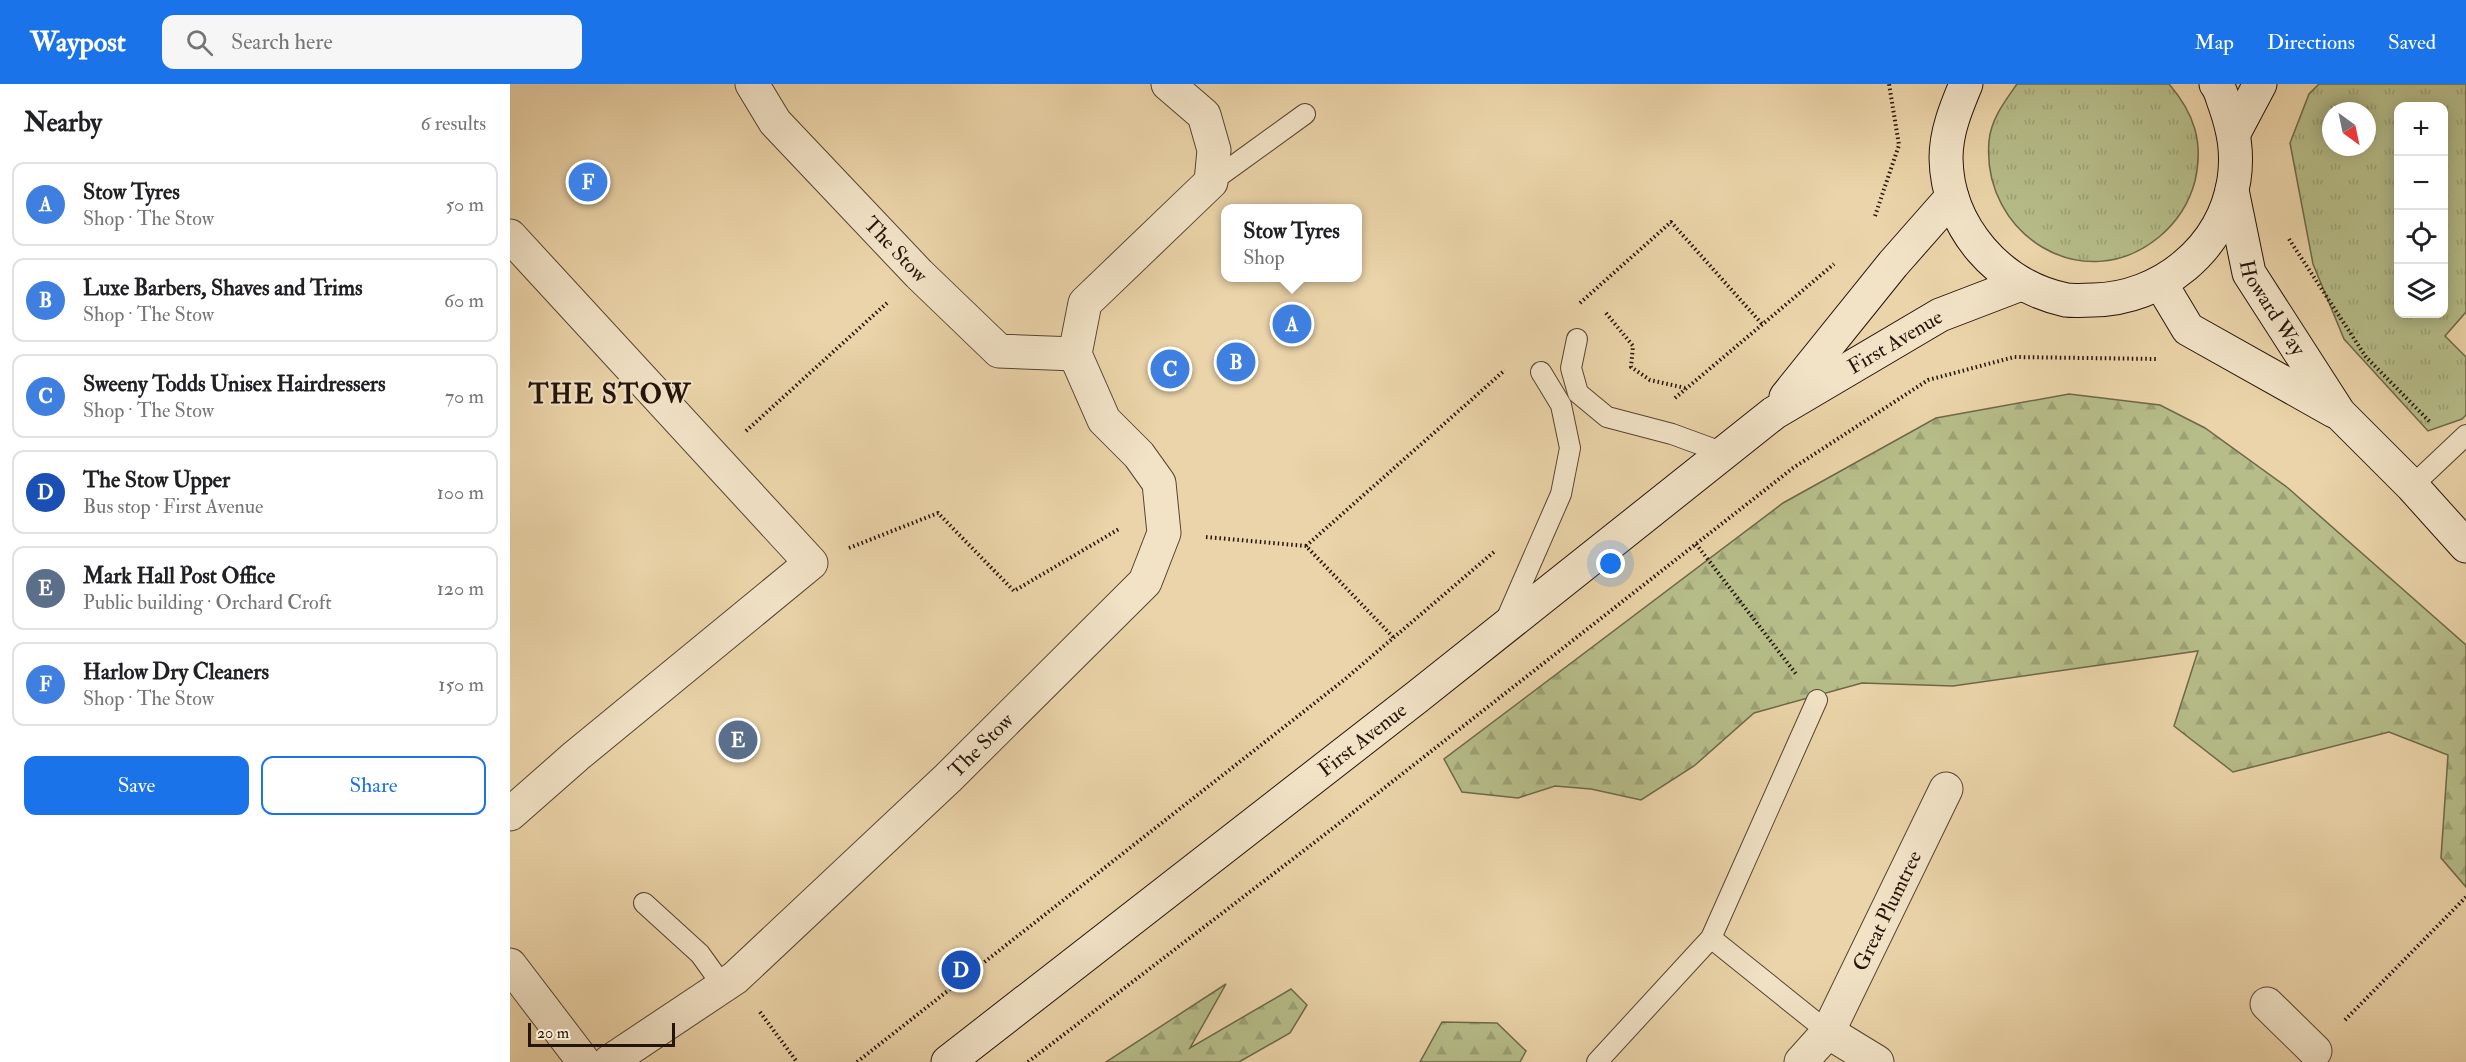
<!DOCTYPE html>
<html lang="en">
<head>
<meta charset="utf-8">
<style>
	:root { --surface:#fff; --page:#f6f6f6; --text:#202124; --muted:#757577; --line:#e0e0e0; --accent:#1a73e8 }
	body { margin:0; font-family:"IM FELL Double Pica",serif; background:var(--page); color:var(--text) }
	.controls { position:absolute; right:18px; top:18px; display:grid; overflow:hidden; border-radius:12px; box-shadow:0 3px 15px #0003 }
	.controls button { width:54px; height:54px; display:grid; place-items:center; padding:0; border:0; border-bottom:2px solid var(--line); background:var(--surface); color:var(--text); font:30px sans-serif }
	.compass { position:absolute; left:1812px; top:18px; width:54px; height:54px; border-radius:50%; background:var(--surface); box-shadow:0 3px 15px #0003; rotate:147deg }
	.scale { position:absolute; left:18px; bottom:15px; width:147px; box-sizing:border-box; padding-left:6px; border:3px solid #251409; border-top:0; font-size:16px; line-height:21px; white-space:nowrap; color:#251409; -webkit-text-stroke:4px #f2e3c7; paint-order:stroke }
	.you { position:absolute; left:1101px; top:480px; width:21px; height:21px; margin:-15px; border:4px solid #fff; border-radius:50%; background:#1a73e8; box-shadow:0 0 0 9px #1a73e833 }
	.badge { display:grid; place-items:center; width:39px; height:39px; border-radius:50%; background:var(--accent); color:#fff; font-size:20px; font-weight:700 }
	.pin { position:absolute; translate:-50% -50%; border:3px solid #fff; box-shadow:0 2px 6px #0006 }
	.popup { position:absolute; left:711px; top:120px; width:141px; height:78px; box-sizing:border-box; display:grid; place-content:center; border-radius:12px; background:var(--surface); filter:drop-shadow(0 2px 4px #0005); font-size:20px; white-space:nowrap; color:var(--muted) }
	.popup b { font-size:22px; color:var(--text) }
	.popup::after { content:''; position:absolute; left:50%; top:100%; margin-left:-12px; border:12px solid transparent; border-top-color:var(--surface) }
	.list { margin:0; padding:0; list-style:none }
	h2 { display:flex; justify-content:space-between; align-items:center; height:78px; margin:0; padding:0 24px; font-size:26px }
	h2 small { font-size:20px; font-weight:400; color:var(--muted) }
	.list li { display:grid; grid-template-columns:39px 1fr auto; gap:18px; align-items:center; box-sizing:border-box; height:84px; margin:0 12px 12px; padding:0 12px; border:2px solid var(--line); border-radius:12px }
	.list b { display:block; font-size:22px; white-space:nowrap }
	.list p { margin:0; font-size:20px; white-space:nowrap; color:var(--muted) }
	.list em { font-size:20px; font-style:normal; color:var(--muted) }
	.actions { display:flex; gap:12px; padding:18px 24px }
	.actions a { flex:1; padding:14px 0; border:2px solid var(--accent); border-radius:12px; text-align:center; font-size:21px; color:var(--accent) }
	.actions .main { background:var(--accent); color:#fff }
	.icon { flex:none; width:33px; height:33px; fill:none; stroke:currentColor; stroke-width:2; stroke-linecap:round; stroke-linejoin:round }
	.map { position:relative; flex:none; width:1956px; height:978px; overflow:hidden }
	header { display:flex; align-items:center; gap:36px; box-sizing:border-box; height:84px; padding:0 30px; background:var(--accent); color:#fff }
	header strong { font-size:28px }
	nav { display:flex; gap:33px; margin-inline-start:auto; font-size:21px }
	.search { width:420px; height:54px; background:var(--page); display:flex; align-items:center; gap:15px; box-sizing:border-box; padding:0 21px; border-radius:12px; color:var(--muted); font-size:22px }
	main { display:flex }
	aside { flex:1; background:var(--surface) }
	.map>svg:first-child { display:block }
</style>
</head>
<body>
<header>
<strong>Waypost</strong>
<div class="search"><svg class="icon" aria-label="search" viewBox="0 0 24 24"><circle cx="10" cy="10" r="6"/><path d="M15 15l6 6"/></svg>Search here</div>
<nav><a>Map</a><a>Directions</a><a>Saved</a></nav>
</header>
<main>
<aside>
<h2>Nearby<small>6 results</small></h2>
<ul class="list">
<li><span class="badge" style="background:#3f7fe0">A</span><div><b>Stow Tyres</b><p>Shop · The Stow</p></div><em>50 m</em></li>
<li><span class="badge" style="background:#3f7fe0">B</span><div><b>Luxe Barbers, Shaves and Trims</b><p>Shop · The Stow</p></div><em>60 m</em></li>
<li><span class="badge" style="background:#3f7fe0">C</span><div><b>Sweeny Todds Unisex Hairdressers</b><p>Shop · The Stow</p></div><em>70 m</em></li>
<li><span class="badge" style="background:#1a4fb4">D</span><div><b>The Stow Upper</b><p>Bus stop · First Avenue</p></div><em>100 m</em></li>
<li><span class="badge" style="background:#5c6f8a">E</span><div><b>Mark Hall Post Office</b><p>Public building · Orchard Croft</p></div><em>120 m</em></li>
<li><span class="badge" style="background:#3f7fe0">F</span><div><b>Harlow Dry Cleaners</b><p>Shop · The Stow</p></div><em>150 m</em></li>
</ul>
<div class="actions"><a class="main">Save</a><a>Share</a></div>
</aside>
<div class="map">
<svg width="1956" height="978" viewBox="0 0 1956 978">
	<defs>
		<pattern id="grass-tufts" width="24" height="20" patternUnits="userSpaceOnUse" patternTransform="scale(1.5)"><rect width="24" height="20" fill="#b6bd89"/><path d="M3 7l-1-3M5 7V3M7 7l1-3M15 17l-1-3M17 17v-4M19 17l1-3" fill="none" stroke="#9ca275"/></pattern>
		<pattern id="forest-firs" width="22" height="20" patternUnits="userSpaceOnUse" patternTransform="scale(1.5)"><rect width="22" height="20" fill="#b6bd89"/><path d="M5 1l3.5 6h-7zM16 11l3.5 6h-7z" fill="#9ca275"/></pattern>
	</defs>
	<rect width="100%" height="100%" fill="#ebd4a9"/>
	<filter id="stains"><feTurbulence type="fractalNoise" baseFrequency=".00333" numOctaves="4"/><feColorMatrix values="0 0 0 0 .2 0 0 0 0 .09 0 0 0 0 .02 0 0 0 .5 -.17"/></filter>
	<radialGradient id="worn" r=".72"><stop offset=".6" stop-color="#630" stop-opacity="0"/><stop offset="1" stop-color="#630" stop-opacity=".3"/></radialGradient>
	<g fill="url(#grass-tufts)" stroke="#6e6849" stroke-width="1.5" fill-rule="evenodd">
		<path d="M1507,0H1659C1684,29 1694,58 1685,97C1679,120 1667,138 1649,153C1574,215 1471,151 1479,57C1481,35 1495,17 1507,0Z"/>
		<path d="M1809,0H1956V228L1935,252L1956,273V331L1952,335L1918,347L1834,255L1803,180L1780,59L1799,10ZM1888,22H1934V230H1888ZM1821,27H1857V63H1821Z"/>
	</g>
	<g fill="url(#forest-firs)" stroke="#6e6849" stroke-width="1.5">
		<polygon points="1559,310 1650,321 1695,344 1778,404 1956,561 1956,803 1931,774 1938,671 1879,648 1723,688 1664,642 1688,567 1443,602 1352,599 1244,629 1184,682 1131,716 1081,705 1045,702 1008,714 952,708 934,675 1273,419 1426,334"/>
		<polygon points="716,900 680,964 781,905 797,921 780,949 729,978 596,978"/>
		<polygon points="932,938 987,939 1016,967 1010,978 910,978"/>
	</g>
	<g fill="none" stroke-linecap="round" stroke-linejoin="round">
		<g stroke="#564431" stroke-width="22">
			<g id="lane">
				<polyline points="701,98 795,30"/>
				<polyline points="1067,255 1061,284 1068,309 1097,333 1162,350 1214,369"/>
				<polyline points="1902,402 1956,351"/>
				<polyline points="995,538 1051,410 1060,364 1051,321 1031,288"/>
				<polyline points="134,819 190,870 213,902"/>
				<polyline points="1201,854 1318,948"/>
				<polyline points="1087,978 1201,854 1307,616"/>
			</g>
		</g>
		<g stroke="#564431" stroke-width="35">
			<g id="street">
				<path id="s1" d="M242,0L265,38L409,190L489,267L565,270"/>
				<polyline points="0,152 301,479 66,672 0,730"/>
				<polyline points="0,881 74,978"/>
				<polyline points="1757,920 1805,967"/>
				<path id="s2" d="M1318,948L1436,705"/>
				<path id="s3" d="M99,978L225,894L438,694L635,498L654,449L649,399L629,371L594,336L565,270L575,219L701,98L704,66L694,31L658,0"/>
				<polyline points="1291,978 1318,948 1367,978"/>
			</g>
		</g>
		<g stroke="#251409" stroke-width="35">
			<g id="secondary">
				<path d="M1456,0C1446,24 1436,48 1436,74C1437,143 1489,202 1556,216C1565,217 1575,216 1583,216C1651,215 1713,165 1724,96C1728,69 1724,47 1715,21C1712,14 1711,6 1706,0"/>
				<polyline points="1724,49 1750,0"/>
				<path id="s4" d="M1722,106L1739,189L1829,329L1902,402L1956,462"/>
				<polyline points="1651,200 1678,245 1824,327"/>
				<polyline points="1276,313 1383,180 1442,113"/>
				<path id="s5" d="M438,978L907,613L1264,329L1430,231L1511,200"/>
			</g>
		</g>
		<g stroke="#251409" stroke-width="4" stroke-dasharray="1.5 3" stroke-linecap="butt">
			<polyline points="1365,132 1389,61 1379,0"/>
			<polyline points="1779,155 1856,273 1920,338"/>
			<polyline points="1070,219 1161,138 1252,240"/>
			<polyline points="1096,229 1123,262 1121,283 1140,296 1175,304"/>
			<polyline points="1165,314 1324,180"/>
			<polyline points="236,347 377,219"/>
			<polyline points="696,453 796,462 884,554"/>
			<polyline points="1186,460 1286,590"/>
			<polyline points="796,462 995,286"/>
			<polyline points="339,464 428,429 504,507 609,445"/>
			<polyline points="250,928 287,978"/>
			<polyline points="1835,936 1956,813"/>
			<polyline points="347,978 834,596 985,467"/>
			<polyline points="518,978 818,748 1283,384 1418,296 1504,273 1647,275"/>
		</g>
		<use href="#lane" stroke="#f2e3c7" stroke-width="20"/>
		<use href="#street" stroke="#f2e3c7" stroke-width="33"/>
		<use href="#secondary" stroke="#f2e3c7" stroke-width="33"/>
	</g>
	<g text-anchor="middle" stroke-width="4.5" stroke-linejoin="round" paint-order="stroke">
		<g font-size="21" fill="#251409" stroke="#f2e3c7">
			<text dy="7" stroke="none"><textPath href="#s1" startOffset="220">The Stow</textPath></text>
			<text dy="7" stroke="none"><textPath href="#s4" startOffset="126">Howard Way</textPath></text>
			<text dy="7" stroke="none"><textPath href="#s5" startOffset="1191">First Avenue</textPath></text>
			<text dy="7" stroke="none"><textPath href="#s5" startOffset="525">First Avenue</textPath></text>
			<text dy="7" stroke="none"><textPath href="#s3" startOffset="490">The Stow</textPath></text>
			<text dy="7" stroke="none"><textPath href="#s2" startOffset="135">Great Plumtree</textPath></text>
		</g>
		<g font-size="27" font-weight="bold" letter-spacing="1.5" fill="#251409" stroke="#f2e3c7">
			<text x="100" y="319">THE STOW</text>
		</g>
	</g>
	<rect width="100%" height="100%" filter="url(#stains)"/>
	<rect width="100%" height="100%" fill="url(#worn)"/>
</svg>
<div class="controls">
<button>+</button>
<button>−</button>
<button><svg class="icon" aria-label="locate" viewBox="0 0 24 24"><circle cx="12" cy="12" r="6"/><path d="M12 2v4M12 18v4M2 12h4M18 12h4"/></svg></button>
<button><svg class="icon" aria-label="layers" viewBox="0 0 24 24"><path d="M12 4l9 5-9 5-9-5zM3 14l9 5 9-5"/></svg></button>
</div>
<svg class="compass" viewBox="-18 -18 36 36"><path d="M0-13l5 13h-10z" fill="#e53935"/><path d="M0 13l5-13h-10z" fill="#757577"/></svg>
<div class="scale">20 m</div>
<div class="you"></div>
<div class="pin badge" style="left:782px;top:240px;background:#3f7fe0">A</div>
<div class="popup"><b>Stow Tyres</b>Shop</div>
<div class="pin badge" style="left:726px;top:278px;background:#3f7fe0">B</div>
<div class="pin badge" style="left:660px;top:285px;background:#3f7fe0">C</div>
<div class="pin badge" style="left:451px;top:886px;background:#1a4fb4">D</div>
<div class="pin badge" style="left:228px;top:656px;background:#5c6f8a">E</div>
<div class="pin badge" style="left:78px;top:98px;background:#3f7fe0">F</div>
</div>
</main>
</body>
</html>
